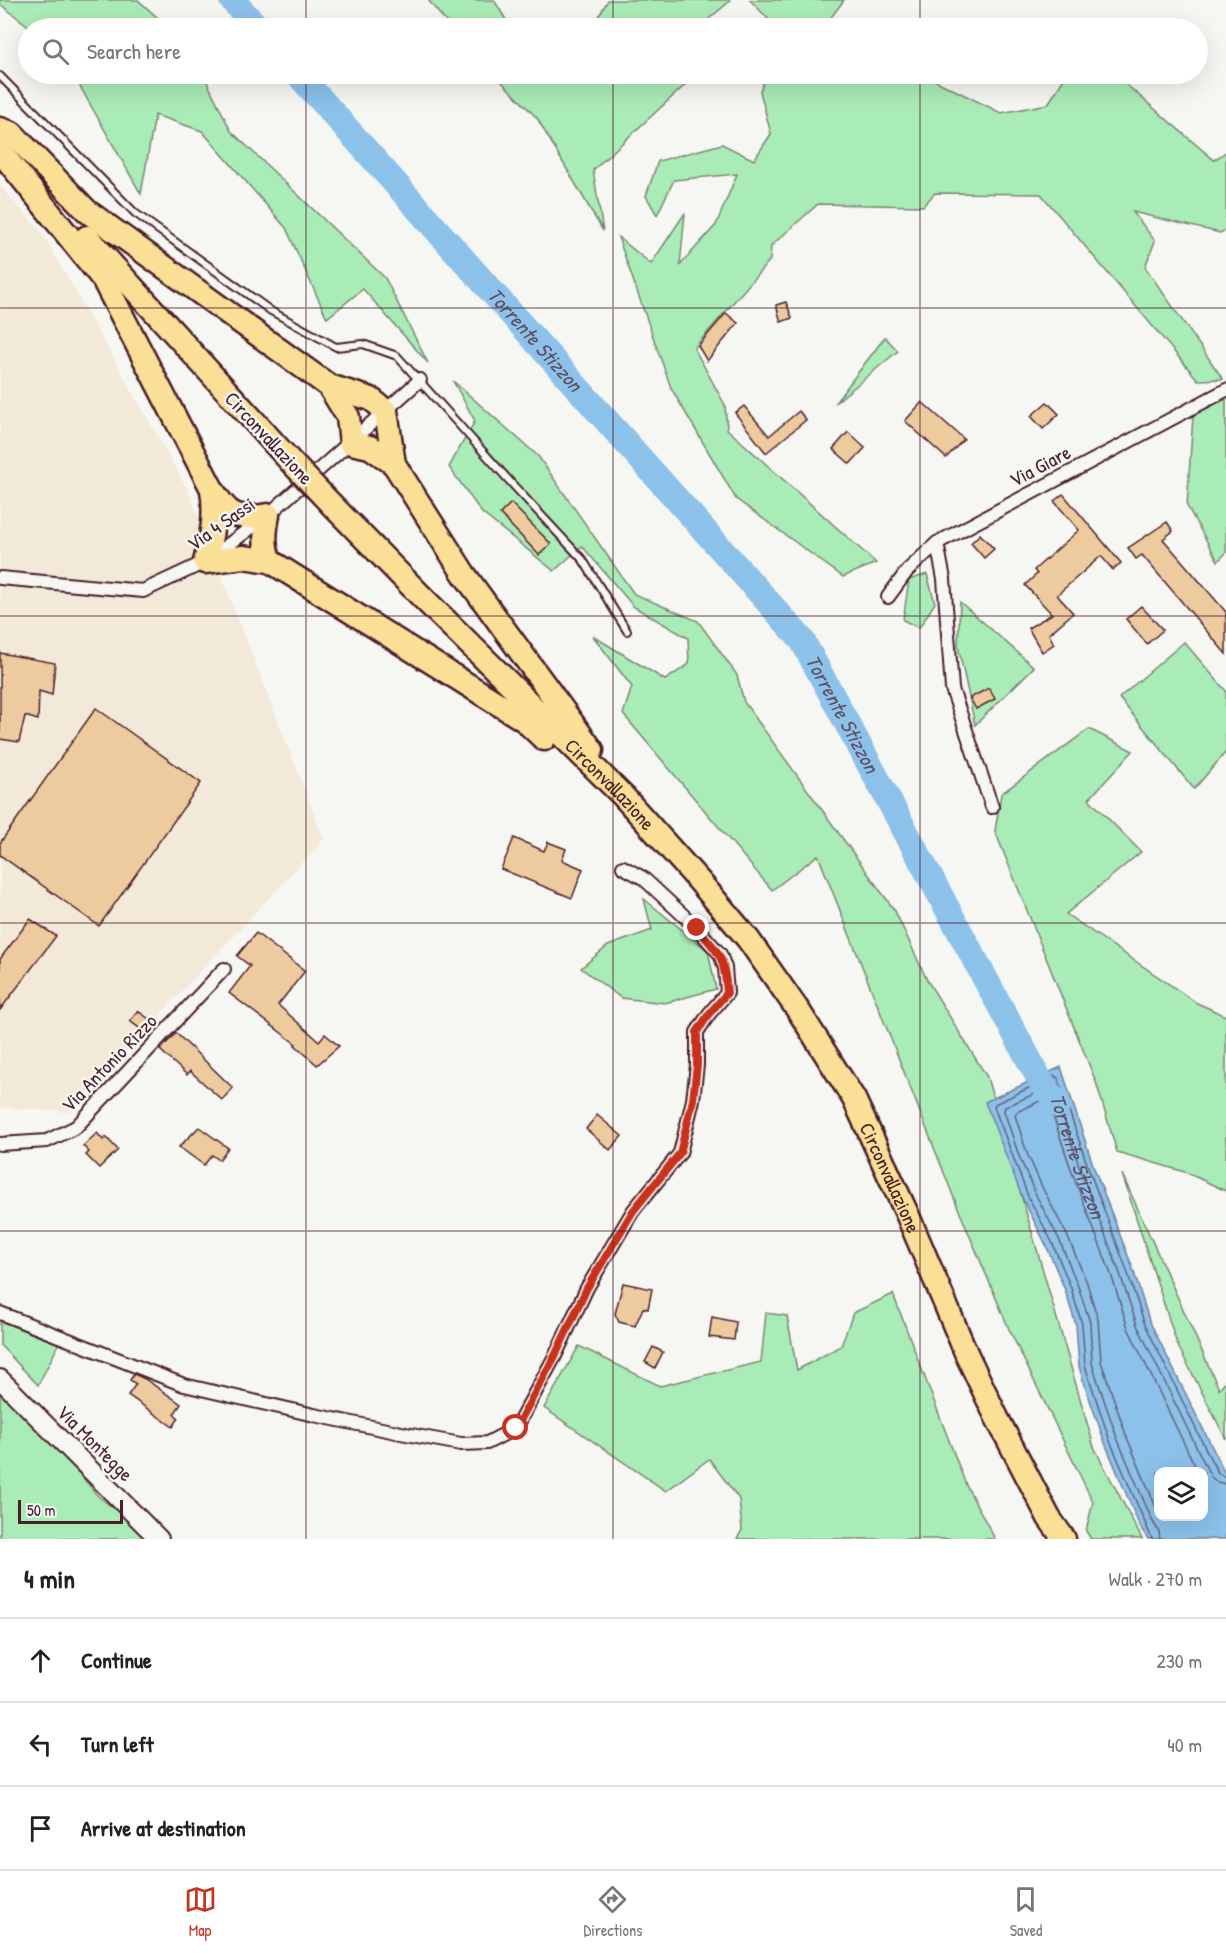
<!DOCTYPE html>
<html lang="en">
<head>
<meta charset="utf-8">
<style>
	:root { --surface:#fff; --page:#f6f6f6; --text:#222; --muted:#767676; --line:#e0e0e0; --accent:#c8321e }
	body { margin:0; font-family:"Patrick Hand",sans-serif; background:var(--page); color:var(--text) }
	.controls { position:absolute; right:18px; bottom:18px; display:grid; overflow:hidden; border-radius:12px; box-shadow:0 6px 24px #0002 }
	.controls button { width:54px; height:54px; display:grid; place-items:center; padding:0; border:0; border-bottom:2px solid var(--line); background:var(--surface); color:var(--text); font:30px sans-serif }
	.scale { position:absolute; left:18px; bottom:15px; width:105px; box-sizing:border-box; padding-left:6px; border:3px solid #4a1f2b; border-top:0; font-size:16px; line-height:21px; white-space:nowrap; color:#4a1f2b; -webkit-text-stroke:4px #f6f6f2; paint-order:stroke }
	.stop { position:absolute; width:18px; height:18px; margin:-14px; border:4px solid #c8321e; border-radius:50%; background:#fff }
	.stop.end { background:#c8321e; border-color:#fff; box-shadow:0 2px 6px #0008 }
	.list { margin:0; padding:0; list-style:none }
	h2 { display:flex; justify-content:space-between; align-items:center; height:78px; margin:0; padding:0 24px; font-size:26px }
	h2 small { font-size:20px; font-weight:400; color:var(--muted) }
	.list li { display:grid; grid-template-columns:39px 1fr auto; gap:18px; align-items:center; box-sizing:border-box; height:84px; padding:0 24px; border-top:2px solid var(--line) }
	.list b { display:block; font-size:22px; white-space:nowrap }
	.list em { font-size:20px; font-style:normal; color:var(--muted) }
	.icon { flex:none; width:33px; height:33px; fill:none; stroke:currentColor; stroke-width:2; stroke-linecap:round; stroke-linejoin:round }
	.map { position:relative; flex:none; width:1226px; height:1539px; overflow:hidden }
	.search { position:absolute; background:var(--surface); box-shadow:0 6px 24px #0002; left:18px; right:18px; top:18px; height:66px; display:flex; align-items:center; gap:15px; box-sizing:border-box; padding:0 21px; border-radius:33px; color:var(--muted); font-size:22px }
	.sheet { height:330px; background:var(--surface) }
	nav { display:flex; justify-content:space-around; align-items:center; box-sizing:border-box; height:84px; border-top:2px solid var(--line); background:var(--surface); font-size:16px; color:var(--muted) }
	nav a { display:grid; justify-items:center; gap:3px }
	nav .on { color:var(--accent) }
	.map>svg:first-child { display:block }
</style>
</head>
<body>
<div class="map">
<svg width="1226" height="1539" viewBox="0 0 1226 1539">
	<rect width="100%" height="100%" fill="#f6f6f2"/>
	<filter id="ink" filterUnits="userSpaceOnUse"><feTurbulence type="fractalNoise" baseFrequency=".0167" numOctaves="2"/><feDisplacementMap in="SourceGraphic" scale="12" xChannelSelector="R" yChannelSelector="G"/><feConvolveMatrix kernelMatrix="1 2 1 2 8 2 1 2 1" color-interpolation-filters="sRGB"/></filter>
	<g filter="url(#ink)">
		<polygon fill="#f3e9d9" points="0,186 41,231 187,488 324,839 69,1112 0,1107"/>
		<g fill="#a9ecb7" stroke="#7a8671" stroke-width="1.5">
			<polygon points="0,0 138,0 169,28 31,28 0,4"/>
			<polygon points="428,0 494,0 511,28 451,28"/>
			<polygon points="608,0 729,0 730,1 703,24 701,28 592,28"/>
			<polygon points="750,0 844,0 826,24 834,28 777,28"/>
			<polygon points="73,74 203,74 231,131 385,278 428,363 363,289 327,318 286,228 202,131 155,115 141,194"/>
			<polygon points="494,74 697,74 593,170 603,231 537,118"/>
			<polygon points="767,74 922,74 1001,113 1048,104 1067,74 1114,74 1214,160 1226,152 1226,230 1220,233 1133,212 1155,241 1145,267 1223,379 1198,380 1041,194 935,193 923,206 818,204 771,246 770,260 694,348 725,405 727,429 876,563 843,577 736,499 671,388 618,237 651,264 685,213 680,265 716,225 737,174 674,180 657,215 646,196 658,161 722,144 754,160 771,134 760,91"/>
			<polygon points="885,337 898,351 835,403"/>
			<polygon points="453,381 538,456 634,594 698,621 737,675 744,702 895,911 927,980 987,1077 1094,1447 1142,1539 1091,1539 1086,1531 1093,1502 1009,1329 956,1203 818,855 772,890 623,714 632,687 593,636 665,680 689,664 688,638 634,607 582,546 554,571 482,513 449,467 475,421"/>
			<polygon points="1226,399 1226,553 1218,561 1187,506 1193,415"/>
			<polygon points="927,574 935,603 919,628 903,620 909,580"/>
			<polygon points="960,602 1034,667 975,725 958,646"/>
			<polygon points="1184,642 1226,691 1226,752 1194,789 1119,698"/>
			<polygon points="1089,729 1133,751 1089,799 1141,852 1066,914 1197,1003 1226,1016 1226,1191 1185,1172 1117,1152 1096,1082 995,831 1001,794"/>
			<polygon points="644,899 708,951 716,989 665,1003 621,998 581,968 608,946 652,930"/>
			<polygon points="1122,1174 1219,1389 1226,1380 1226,1439 1177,1344"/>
			<polygon points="893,1294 966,1485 995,1539 737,1539 742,1530 739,1499 709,1459 666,1491 544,1408 579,1346 660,1386 761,1362 766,1313 787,1316 797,1370 841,1346 853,1313"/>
			<polygon points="0,1321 59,1344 38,1385 0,1345"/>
			<polygon points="0,1379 98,1496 153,1539 0,1539"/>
		</g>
		<path fill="#8cc1ea" stroke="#72809e" stroke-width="1.5" fill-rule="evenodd" d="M1061,1067L1094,1168L1132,1266L1149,1320L1226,1475V1539H1148L1140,1527L1105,1443L1082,1377L1079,1366L1076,1325L1065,1290L1046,1245L1023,1199L985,1102ZM1158,1472H1204V1516H1158Z"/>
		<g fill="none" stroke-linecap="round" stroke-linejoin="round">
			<g stroke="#646077" stroke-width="1.5">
				<polyline points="1158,1512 1126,1435 1104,1370 1101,1362 1098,1320 1087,1283 1067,1235 1043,1189 1027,1153 1015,1115 1017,1112 1044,1099 1048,1101 1073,1175 1111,1274 1128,1328 1198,1472"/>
				<polyline points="1152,1539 1110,1441 1088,1375 1085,1365 1082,1324 1071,1288 1052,1242 1028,1196 994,1107 995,1104 1054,1076 1058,1078 1089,1170 1126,1268 1144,1322 1212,1462 1219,1474 1226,1477"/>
				<path id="s1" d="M1160,1539L1159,1532L1152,1520L1117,1438L1095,1373L1092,1363L1090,1322L1078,1286L1059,1239L1035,1193L1019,1156L1004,1111L1005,1107L1050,1087L1054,1088L1081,1172L1119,1271L1137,1325L1211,1477L1217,1482L1226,1484"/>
			</g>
			<g stroke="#8cc1ea" stroke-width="26">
				<polyline points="232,0 258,28"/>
				<path id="s2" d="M298,74L802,640L1040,1080L1058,1105"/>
			</g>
		</g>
		<g fill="#edcb9f" stroke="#4a1f2b" stroke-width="1.5">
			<polygon points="786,302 792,318 781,322 776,305"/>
			<polygon points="726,313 738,323 707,361 698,346"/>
			<polygon points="922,402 964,439 946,458 905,421"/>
			<polygon points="1047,402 1059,414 1043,429 1031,416"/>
			<polygon points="744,406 769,436 799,411 806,420 766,453 735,413"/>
			<polygon points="848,432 865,448 850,464 833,449"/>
			<polygon points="1063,494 1121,563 1113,570 1101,556 1057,595 1073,613 1049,634 1054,644 1042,652 1028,628 1052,614 1025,585 1037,574 1034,570 1079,530 1054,501"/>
			<polygon points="511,503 551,544 539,555 500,514"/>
			<polygon points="1167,522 1173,531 1163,539 1226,612 1226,654 1142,555 1136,559 1128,548"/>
			<polygon points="980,534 994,549 984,558 971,543"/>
			<polygon points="1141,606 1163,630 1147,644 1126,619"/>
			<polygon points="0,653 55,663 52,695 39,691 38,720 25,716 19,742 0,739"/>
			<polygon points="989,688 995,699 976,709 970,698"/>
			<polygon points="96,708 201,783 99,926 0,855 0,843"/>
			<polygon points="514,838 544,851 548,842 566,849 562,860 583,869 572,898 501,869"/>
			<polygon points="30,919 56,936 0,1010 0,959"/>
			<polygon points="256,933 305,971 278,1005 319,1041 325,1034 339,1046 317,1065 295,1045 296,1044 229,993 250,966 237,956"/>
			<polygon points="138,1011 159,1026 150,1036 130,1021"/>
			<polygon points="176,1033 233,1088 222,1100 190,1071 187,1075 160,1050"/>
			<polygon points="597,1115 622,1136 610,1150 586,1129"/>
			<polygon points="199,1127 228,1148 219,1160 212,1155 204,1165 179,1147"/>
			<polygon points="97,1133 103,1140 106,1137 118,1150 99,1168 86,1155 89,1152 83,1146"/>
			<polygon points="623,1283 652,1289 648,1309 643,1308 635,1326 619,1322 615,1314"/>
			<polygon points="712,1317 736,1322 734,1340 709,1337"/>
			<polygon points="653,1347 663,1352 655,1368 645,1362"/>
			<polygon points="134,1374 145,1379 181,1404 174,1414 179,1418 173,1427 128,1395 136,1384 130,1380"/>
		</g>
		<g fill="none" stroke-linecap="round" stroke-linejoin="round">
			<g stroke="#4a1f2b" stroke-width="10">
				<polyline id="lane" points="0,76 135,213 271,311 336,347 363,344 397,356 514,486 583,560 627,631"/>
			</g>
			<g stroke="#4a1f2b" stroke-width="16">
				<g id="street">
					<polyline points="937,543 944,579 952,689 992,807"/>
					<polyline points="0,578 143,591 205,562 268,515 420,380"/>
					<polyline points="888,597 907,571 937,543 1226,390"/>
					<polyline points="0,1144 47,1141 76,1127 224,969"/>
					<polyline points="0,1313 184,1385 314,1415 406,1434 461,1444 487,1443 516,1428 555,1356 587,1288 633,1211 680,1153 693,1100 697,1065 697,1032 709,1014 727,993 725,968 720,954 697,928 643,878 623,867"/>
				</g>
			</g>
			<g stroke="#4a1f2b" stroke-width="22">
				<polyline id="secondary" points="0,1379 159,1539"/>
			</g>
			<g stroke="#4a1f2b" stroke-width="27">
				<g id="highway">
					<polyline points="0,129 12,133 87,211 329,386 371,399 386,411 394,464"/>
					<path d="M0,151L103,279L212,489C229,516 236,520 268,515C265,531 263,545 270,561"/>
					<polyline points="87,237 292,463"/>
					<polyline points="329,386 348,417 351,443 370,447 394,464 464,574 592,750"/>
					<path d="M212,489C216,517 212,535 205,562L243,557L270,561L524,720L544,739"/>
					<path id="s3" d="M332,505L425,600L624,797L700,882L748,939L800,1013L854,1099L908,1216L967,1355L997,1418L1049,1518L1064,1539"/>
				</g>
			</g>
			<use href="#lane" stroke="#f6f6f2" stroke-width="6"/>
			<use href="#street" stroke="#f6f6f2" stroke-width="12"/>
			<use href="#secondary" stroke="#f6f6f2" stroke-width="18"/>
			<use href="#highway" stroke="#fadf96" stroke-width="22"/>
			<g stroke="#4a1f2b" stroke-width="27" stroke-linecap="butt">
				<polyline id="highway-bridge" points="292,463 332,505"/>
			</g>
			<use href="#highway-bridge" stroke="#fadf96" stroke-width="22"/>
		</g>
	</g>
	<g fill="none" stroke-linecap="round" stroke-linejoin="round" filter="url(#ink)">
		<path stroke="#c8321e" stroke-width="8" d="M516,1428L555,1356L587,1288L633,1211L680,1153L693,1100L697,1065V1032L709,1014L727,993C724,956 721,955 697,928"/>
	</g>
	<path fill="none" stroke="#4a1f2b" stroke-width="1.5" stroke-opacity="0.55" d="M306,0V28M613,0V28M920,0V28M306,74V1539M613,74V1539M920,74V1539M0,308H1226M0,616H1226M0,923H1226M0,1231H1226"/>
	<g text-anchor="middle" stroke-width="5" stroke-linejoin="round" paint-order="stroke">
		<g font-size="20" fill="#4a1f2b" stroke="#f6f6f2">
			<text transform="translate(269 438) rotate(47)" y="7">Circonvallazione</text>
			<text transform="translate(1040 466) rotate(-28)" y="7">Via Giare</text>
			<text transform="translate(221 524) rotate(-35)" y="7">Via 4 Sassi</text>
			<text dy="7" stroke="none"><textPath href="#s3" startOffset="394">Circonvallazione</textPath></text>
			<text transform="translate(109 1063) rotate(-46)" y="7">Via Antonio Rizzo</text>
			<text dy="7" stroke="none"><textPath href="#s3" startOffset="880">Circonvallazione</textPath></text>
			<text transform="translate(95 1443) rotate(45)" y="7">Via Montegge</text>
		</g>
		<g font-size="21" font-style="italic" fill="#5e5064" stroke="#f6f6f2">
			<text dy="7" stroke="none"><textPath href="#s2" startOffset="356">Torrente Stizzon</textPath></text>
			<text dy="7" stroke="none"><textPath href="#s2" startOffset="842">Torrente Stizzon</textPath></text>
			<text dy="7" stroke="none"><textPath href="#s1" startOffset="588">Torrente Stizzon</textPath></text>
		</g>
	</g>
</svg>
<div class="controls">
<button><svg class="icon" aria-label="layers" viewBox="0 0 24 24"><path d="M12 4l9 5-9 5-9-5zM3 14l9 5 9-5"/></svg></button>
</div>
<div class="scale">50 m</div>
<div class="stop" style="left:516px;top:1428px"></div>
<div class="stop end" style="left:697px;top:928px"></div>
<div class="search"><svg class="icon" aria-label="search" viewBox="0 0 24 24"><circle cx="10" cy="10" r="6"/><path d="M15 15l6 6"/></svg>Search here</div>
</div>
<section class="sheet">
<h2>4 min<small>Walk · 270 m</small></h2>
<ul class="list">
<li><svg class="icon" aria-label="ahead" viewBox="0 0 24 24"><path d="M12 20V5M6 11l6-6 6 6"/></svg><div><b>Continue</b></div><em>230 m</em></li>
<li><svg class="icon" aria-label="left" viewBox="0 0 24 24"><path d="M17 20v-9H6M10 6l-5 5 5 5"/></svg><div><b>Turn left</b></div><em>40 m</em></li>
<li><svg class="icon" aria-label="arrive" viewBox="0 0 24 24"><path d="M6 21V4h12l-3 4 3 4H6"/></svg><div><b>Arrive at destination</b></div></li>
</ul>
</section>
<nav>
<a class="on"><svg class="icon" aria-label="map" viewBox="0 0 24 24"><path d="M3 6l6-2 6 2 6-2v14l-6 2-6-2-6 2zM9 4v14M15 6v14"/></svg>Map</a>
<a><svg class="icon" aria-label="directions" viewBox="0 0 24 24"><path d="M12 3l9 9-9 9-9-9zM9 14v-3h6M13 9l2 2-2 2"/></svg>Directions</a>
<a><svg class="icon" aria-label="saved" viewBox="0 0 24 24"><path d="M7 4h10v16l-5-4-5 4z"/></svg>Saved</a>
</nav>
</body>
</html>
